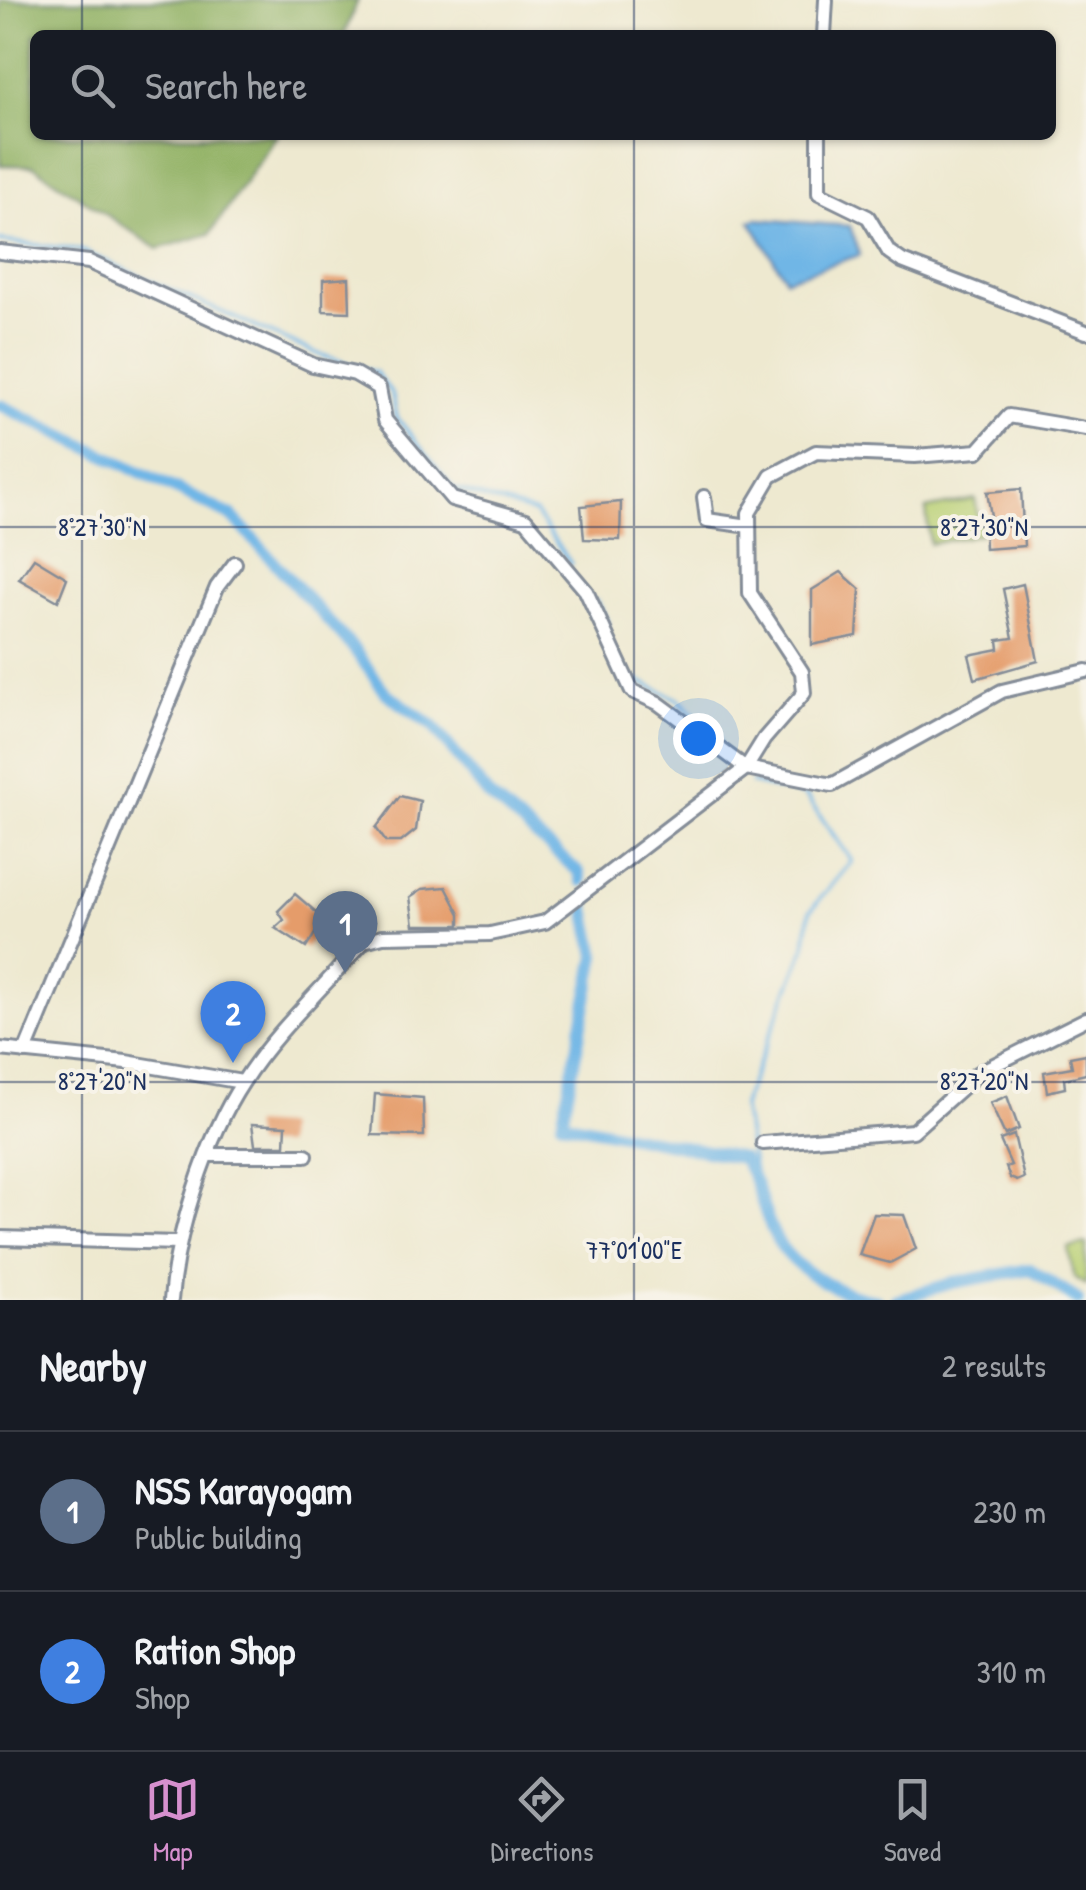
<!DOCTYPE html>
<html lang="en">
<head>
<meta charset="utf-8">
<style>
	:root { --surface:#171b24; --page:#20242c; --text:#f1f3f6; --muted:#9ea1a6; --line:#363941; --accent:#d690ce }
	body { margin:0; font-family:"Patrick Hand",sans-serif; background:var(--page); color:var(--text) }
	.you { position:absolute; left:698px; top:738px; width:35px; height:35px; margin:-25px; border:8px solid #fff; border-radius:50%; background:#1a73e8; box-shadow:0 0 0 15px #1a73e833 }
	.badge { display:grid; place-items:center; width:65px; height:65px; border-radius:50%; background:var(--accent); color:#fff; font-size:32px; font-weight:700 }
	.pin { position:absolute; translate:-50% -82px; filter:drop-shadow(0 2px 5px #0008) }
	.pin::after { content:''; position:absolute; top:52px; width:35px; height:30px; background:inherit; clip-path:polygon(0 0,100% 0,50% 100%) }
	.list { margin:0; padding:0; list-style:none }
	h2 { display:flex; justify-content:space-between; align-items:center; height:130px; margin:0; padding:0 40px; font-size:42px }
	h2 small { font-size:32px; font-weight:400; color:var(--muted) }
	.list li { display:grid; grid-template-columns:65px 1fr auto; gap:30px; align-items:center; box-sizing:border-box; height:160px; padding:0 40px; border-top:2px solid var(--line) }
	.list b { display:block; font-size:38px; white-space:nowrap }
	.list p { margin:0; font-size:32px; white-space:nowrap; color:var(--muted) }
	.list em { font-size:32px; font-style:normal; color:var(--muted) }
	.icon { flex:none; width:55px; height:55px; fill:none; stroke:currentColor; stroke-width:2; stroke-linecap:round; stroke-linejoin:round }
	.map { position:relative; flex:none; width:1086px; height:1300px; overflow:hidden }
	.search { position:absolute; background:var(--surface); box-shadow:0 2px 8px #0004; left:30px; right:30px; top:30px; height:110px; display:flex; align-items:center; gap:25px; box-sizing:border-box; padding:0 35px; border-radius:15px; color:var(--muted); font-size:38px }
	.sheet { height:450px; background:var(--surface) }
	nav { display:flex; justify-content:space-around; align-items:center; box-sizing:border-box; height:140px; border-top:2px solid var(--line); background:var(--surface); font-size:28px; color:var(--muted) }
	nav a { display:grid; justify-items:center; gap:5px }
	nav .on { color:var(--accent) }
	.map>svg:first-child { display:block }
</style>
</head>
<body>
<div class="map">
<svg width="1086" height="1300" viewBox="0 0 1086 1300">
	<rect width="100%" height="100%" fill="#f7f3e8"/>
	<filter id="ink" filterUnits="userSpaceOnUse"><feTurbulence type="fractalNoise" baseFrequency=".01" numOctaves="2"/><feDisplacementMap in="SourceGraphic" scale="20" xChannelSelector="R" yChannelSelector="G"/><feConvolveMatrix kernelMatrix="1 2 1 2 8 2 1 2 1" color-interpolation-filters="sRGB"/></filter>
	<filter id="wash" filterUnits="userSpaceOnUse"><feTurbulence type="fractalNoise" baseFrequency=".0048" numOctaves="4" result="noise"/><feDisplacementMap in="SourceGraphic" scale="40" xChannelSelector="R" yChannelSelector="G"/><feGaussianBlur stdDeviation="2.25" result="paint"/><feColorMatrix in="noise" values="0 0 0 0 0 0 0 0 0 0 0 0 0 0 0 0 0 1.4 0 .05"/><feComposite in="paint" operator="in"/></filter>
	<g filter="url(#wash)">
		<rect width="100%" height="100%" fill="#eee9d0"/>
		<g fill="#bad074" stroke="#6a8069" stroke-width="2.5">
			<polygon points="975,499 981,534 930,544 926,509"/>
			<polygon points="1086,1244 1086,1285 1074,1277 1068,1248"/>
		</g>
		<polygon fill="#93b266" stroke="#577062" stroke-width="2.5" points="0,0 358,0 344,35 35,35 35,135 277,135 210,234 158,249 33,166 0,165"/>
		<polygon fill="#6fb6e6" stroke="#4572a2" stroke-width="2.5" points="757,219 850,226 860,255 786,279 750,221"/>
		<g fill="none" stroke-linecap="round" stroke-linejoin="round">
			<g stroke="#6fb6e6" stroke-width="4">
				<polyline points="0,241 80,250 318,354 376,373 392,394 397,418 454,489 535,513 571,564"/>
				<polyline points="597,601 608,624"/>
				<polyline points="632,678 678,699 720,740"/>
				<polyline points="751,783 805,795 852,861 810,911 805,947 742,1105 755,1177"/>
			</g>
			<g stroke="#6fb6e6" stroke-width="12">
				<polyline points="0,405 232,516 353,648 386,693 433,726 489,796 579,872 581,881"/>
				<path d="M585,904L596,956L562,1122L742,1158C762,1187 763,1219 779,1243C799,1273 842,1296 877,1300"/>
				<polyline points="895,1300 952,1283 1030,1269 1078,1300"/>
			</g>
		</g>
		<g id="blocks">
			<g fill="#e59c6b">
				<polygon points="349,278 350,312 323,311 323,280"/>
				<polygon points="1021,489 1024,546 985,549 984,523 992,522 987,492"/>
				<polygon points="621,502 620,540 584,539 581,506"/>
				<polygon points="34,558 67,578 58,601 19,579"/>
				<polygon points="841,572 860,589 857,636 812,645 812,590"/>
				<polygon points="1023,584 1038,661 975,679 969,655 999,649 998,640 1013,638 1003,589"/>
				<polygon points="400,796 420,801 416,830 401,842 386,842 376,828"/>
				<polygon points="446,887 460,914 460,925 414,925 410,897 422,889"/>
				<polygon points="295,894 324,919 306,948 275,928 284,920 278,911"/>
				<polygon points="1086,1054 1086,1074 1064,1079 1065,1088 1047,1092 1044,1072 1072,1067 1070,1057"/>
				<polygon points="375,1094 423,1098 424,1136 372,1135"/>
				<polygon points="1007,1096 1019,1129 1005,1135 990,1103"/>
				<polygon points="252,1124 286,1126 285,1145 255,1145"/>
				<polygon points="1014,1135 1024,1178 1017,1181 1010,1178 1006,1167 1011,1165 1000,1140"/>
				<polygon points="874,1214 904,1215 916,1249 890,1263 859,1255"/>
			</g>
		</g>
	</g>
	<g filter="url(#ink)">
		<use href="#blocks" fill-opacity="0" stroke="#848c97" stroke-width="2.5"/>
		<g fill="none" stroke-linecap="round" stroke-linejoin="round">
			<g stroke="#848c97" stroke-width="18">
				<g id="minor">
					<polyline points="824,35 826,0"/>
					<polyline points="819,135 819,193 868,217 889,252 902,261 1086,332"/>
					<polyline points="0,252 89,262 313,365 355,374 379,388 385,420 452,499 526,520 586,591 632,691 658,703 746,768 832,785 1002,691 1086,671"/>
					<polyline points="704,497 707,520 749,526"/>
					<polyline points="0,1049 126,1062 242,1082"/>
					<polyline points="25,1052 217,587 235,563"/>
					<polyline points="763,1143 913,1131 978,1073 1086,1019"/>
					<polyline points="209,1155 306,1155"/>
					<polyline points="0,1238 178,1243"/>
					<path d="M171,1300C176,1234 206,1138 243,1082C274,1033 325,986 364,941L383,936L490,934L545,922L746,768L764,739L804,693L802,672L750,593L749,513L771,476L816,452L915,456L978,451L1009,416L1086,429"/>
				</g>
			</g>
			<use href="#minor" stroke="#fff" stroke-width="12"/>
		</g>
	</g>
	<path fill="none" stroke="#1b2f5e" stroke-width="2.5" stroke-opacity="0.45" d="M82,0V35M634,0V35M82,135V1300M634,135V1300M0,527H1086M0,1082H1086"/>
	<g font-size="25" text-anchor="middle" fill="#1b2f5e" stroke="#f7f3e8" stroke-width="8" stroke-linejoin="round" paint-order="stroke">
		<text x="102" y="536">8°27'30"N</text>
		<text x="984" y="536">8°27'30"N</text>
		<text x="102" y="1090">8°27'20"N</text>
		<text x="984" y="1090">8°27'20"N</text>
		<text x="634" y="1259">77°01'00"E</text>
	</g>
</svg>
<div class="you"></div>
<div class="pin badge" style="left:345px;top:973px;background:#5c6f8a">1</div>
<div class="pin badge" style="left:233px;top:1063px;background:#3f7fe0">2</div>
<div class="search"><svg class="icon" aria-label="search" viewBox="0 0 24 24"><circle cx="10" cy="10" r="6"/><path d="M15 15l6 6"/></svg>Search here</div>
</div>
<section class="sheet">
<h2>Nearby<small>2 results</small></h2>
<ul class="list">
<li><span class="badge" style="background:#5c6f8a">1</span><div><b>NSS Karayogam</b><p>Public building</p></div><em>230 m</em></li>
<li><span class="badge" style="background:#3f7fe0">2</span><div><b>Ration Shop</b><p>Shop</p></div><em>310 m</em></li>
</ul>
</section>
<nav>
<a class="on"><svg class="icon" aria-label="map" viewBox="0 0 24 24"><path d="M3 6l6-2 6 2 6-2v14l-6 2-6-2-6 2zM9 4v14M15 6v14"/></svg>Map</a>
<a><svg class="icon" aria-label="directions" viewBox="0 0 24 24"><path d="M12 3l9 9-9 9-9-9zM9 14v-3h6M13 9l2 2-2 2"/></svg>Directions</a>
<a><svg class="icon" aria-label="saved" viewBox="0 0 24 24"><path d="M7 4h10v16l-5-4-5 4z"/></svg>Saved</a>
</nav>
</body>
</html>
